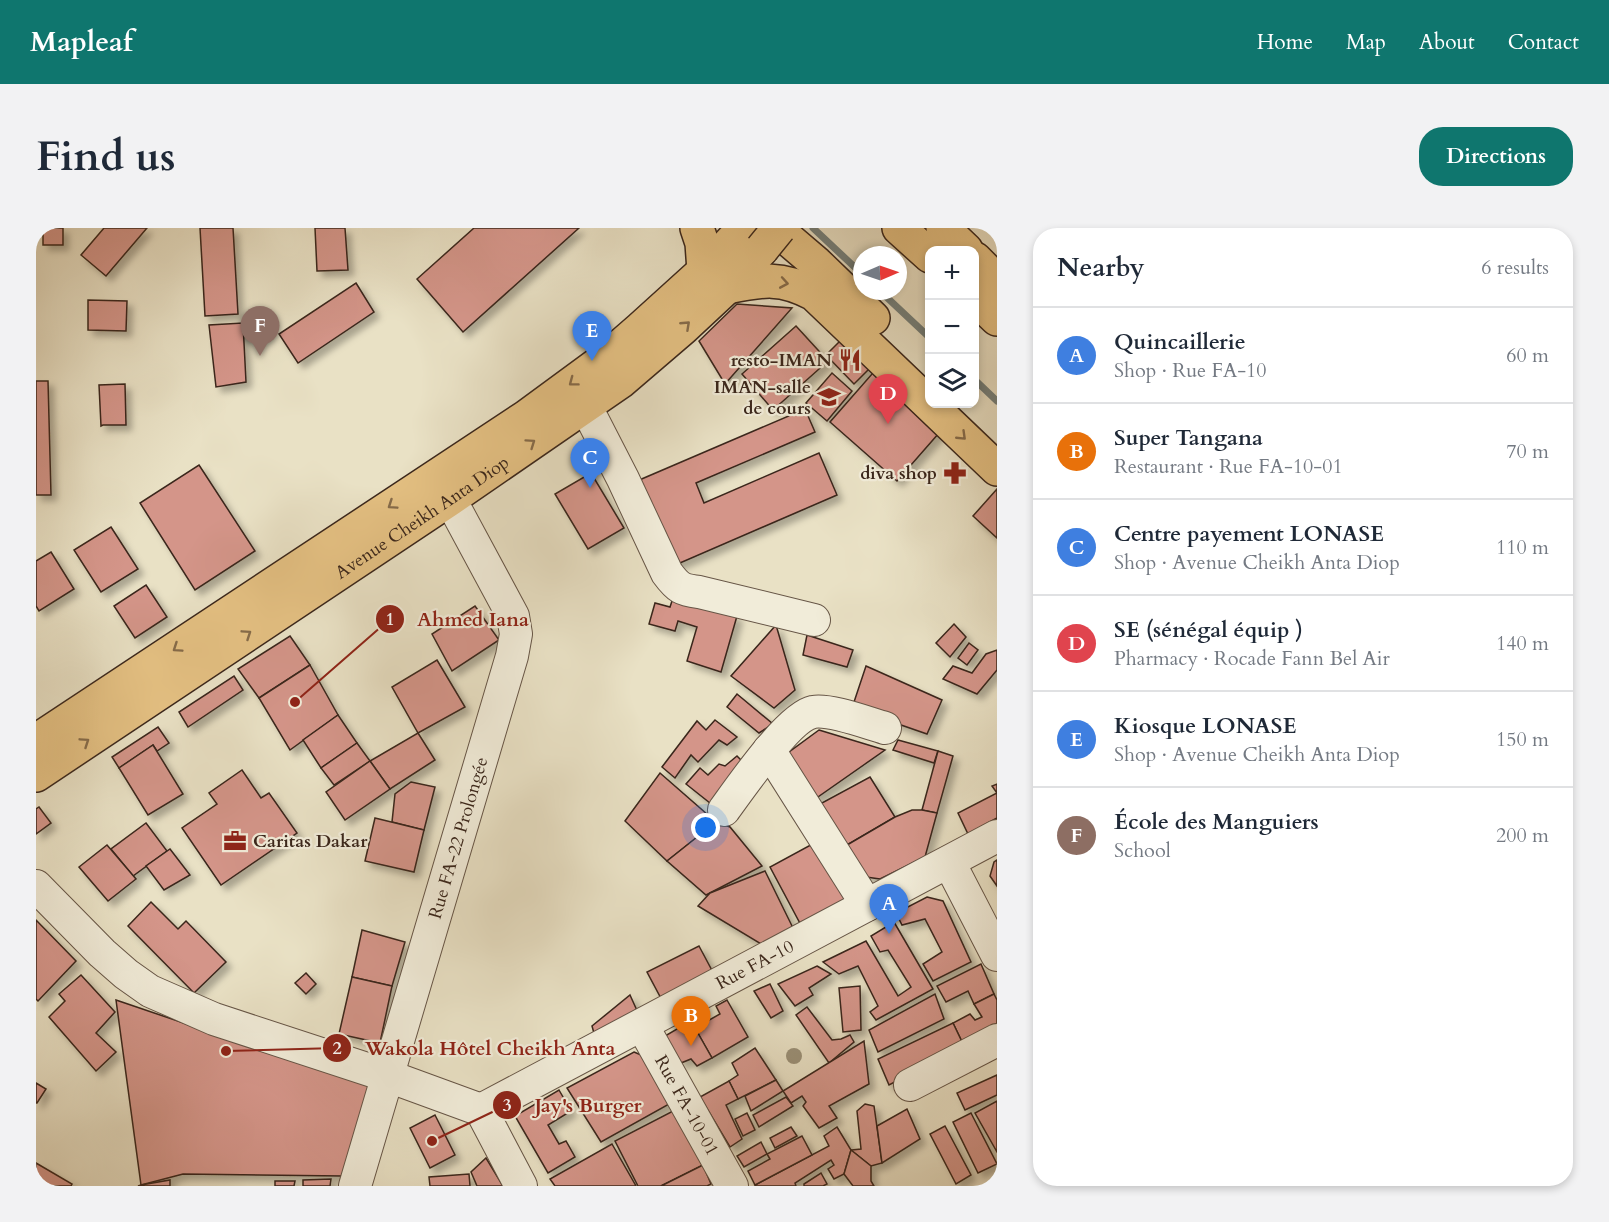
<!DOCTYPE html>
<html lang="en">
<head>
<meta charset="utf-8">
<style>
	:root { --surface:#fff; --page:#f2f2f3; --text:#1f2937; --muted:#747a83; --line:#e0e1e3; --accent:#0f766e }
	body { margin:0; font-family:Cardo,serif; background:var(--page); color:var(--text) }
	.controls { position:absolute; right:18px; top:18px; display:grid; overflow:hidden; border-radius:12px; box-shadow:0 3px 9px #0003 }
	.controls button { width:54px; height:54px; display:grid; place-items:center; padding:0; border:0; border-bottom:2px solid var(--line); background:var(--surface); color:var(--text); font:30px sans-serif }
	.compass { position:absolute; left:817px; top:18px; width:54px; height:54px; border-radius:50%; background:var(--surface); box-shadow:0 3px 9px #0003; rotate:88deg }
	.you { position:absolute; left:670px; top:600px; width:21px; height:21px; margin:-15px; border:4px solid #fff; border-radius:50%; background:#1a73e8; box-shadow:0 0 0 9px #1a73e833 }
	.badge { display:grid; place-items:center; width:39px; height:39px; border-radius:50%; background:var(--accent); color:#fff; font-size:20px; font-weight:700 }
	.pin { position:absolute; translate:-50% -50px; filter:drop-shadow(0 2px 3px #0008) }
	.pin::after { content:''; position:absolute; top:32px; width:21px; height:18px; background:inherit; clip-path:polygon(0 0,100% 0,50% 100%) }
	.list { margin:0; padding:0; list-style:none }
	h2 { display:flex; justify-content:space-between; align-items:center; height:78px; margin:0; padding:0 24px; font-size:26px }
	h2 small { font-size:20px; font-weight:400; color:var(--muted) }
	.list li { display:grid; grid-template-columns:39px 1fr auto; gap:18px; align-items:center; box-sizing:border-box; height:96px; padding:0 24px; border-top:2px solid var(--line) }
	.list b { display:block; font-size:22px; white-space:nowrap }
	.list p { margin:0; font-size:20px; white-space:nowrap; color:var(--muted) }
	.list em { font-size:20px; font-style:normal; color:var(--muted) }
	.icon { flex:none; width:33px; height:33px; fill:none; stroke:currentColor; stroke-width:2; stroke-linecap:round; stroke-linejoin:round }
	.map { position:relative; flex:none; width:961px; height:958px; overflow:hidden; border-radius:24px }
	header { display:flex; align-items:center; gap:36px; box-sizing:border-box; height:84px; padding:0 30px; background:var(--accent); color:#fff }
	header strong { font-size:28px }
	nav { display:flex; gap:33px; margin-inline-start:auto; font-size:21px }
	.intro { display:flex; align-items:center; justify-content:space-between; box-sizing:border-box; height:144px; padding:0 36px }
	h1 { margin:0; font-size:42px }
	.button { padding:15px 27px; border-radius:24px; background:var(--accent); color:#fff; font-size:21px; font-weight:700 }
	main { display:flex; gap:36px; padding:0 36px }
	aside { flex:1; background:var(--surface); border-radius:24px; box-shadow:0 3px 9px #0003 }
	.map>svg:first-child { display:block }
</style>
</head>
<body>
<header>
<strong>Mapleaf</strong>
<nav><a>Home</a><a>Map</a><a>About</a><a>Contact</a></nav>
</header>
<div class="intro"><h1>Find us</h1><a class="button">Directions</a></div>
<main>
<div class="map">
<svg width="961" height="958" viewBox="0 0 961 958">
	<defs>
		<filter id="shadow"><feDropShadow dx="5.5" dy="5.5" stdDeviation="3" flood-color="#0004"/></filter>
	</defs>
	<rect width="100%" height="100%" fill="#e9e1c5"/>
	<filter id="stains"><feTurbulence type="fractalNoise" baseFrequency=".00333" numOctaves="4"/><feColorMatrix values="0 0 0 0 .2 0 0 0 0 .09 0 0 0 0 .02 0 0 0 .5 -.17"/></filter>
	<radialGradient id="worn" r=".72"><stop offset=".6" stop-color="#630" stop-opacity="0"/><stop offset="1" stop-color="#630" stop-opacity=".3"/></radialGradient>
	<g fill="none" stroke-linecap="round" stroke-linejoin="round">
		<g stroke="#74807c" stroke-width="7">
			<polyline points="777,0 826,46"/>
			<polyline points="844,63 894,110"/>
			<polyline points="939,152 961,173"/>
		</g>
	</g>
	<g fill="#d49589" stroke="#3a261b" stroke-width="1.5" filter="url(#shadow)">
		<rect x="7" y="0" width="20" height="17"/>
		<polygon points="68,0 111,0 70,48 45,27"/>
		<polygon points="164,0 197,0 202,86 169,88"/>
		<polygon points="279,0 309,0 312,42 281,43"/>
		<polygon points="438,0 543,0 427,104 381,51"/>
		<polygon points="320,55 338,84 262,135 243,106"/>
		<polygon points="52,72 91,73 90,103 52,102"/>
		<polygon points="701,76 756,80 689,156 663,113"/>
		<polygon points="207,95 210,154 180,159 173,97"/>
		<polygon points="760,98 792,133 737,182 706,146"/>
		<polygon points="809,108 837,137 818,156 790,127"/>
		<polygon points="843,138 910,197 861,253 794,194"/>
		<polygon points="796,145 816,163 791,193 770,175"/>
		<polygon points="0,153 12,153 15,267 0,267"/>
		<polygon points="89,156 90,197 67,197 65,198 63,157"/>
		<polygon points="769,181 779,204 660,255 668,275 783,225 801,267 637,338 601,253"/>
		<polygon points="163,237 219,323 159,362 104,275"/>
		<polygon points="555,245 588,300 552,321 519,266"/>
		<polygon points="961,261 961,310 937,288"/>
		<polygon points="75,299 102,341 65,364 38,322"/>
		<polygon points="15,324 38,361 3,383 0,378 0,333"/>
		<polygon points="110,357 131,389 99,410 78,378"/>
		<polygon points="637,370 701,388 685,444 651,433 661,399 642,393 639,403 613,396 619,375 634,379"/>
		<polygon points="439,378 463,412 416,443 396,406"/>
		<polygon points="918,396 930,409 914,429 900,415"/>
		<polygon points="740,397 759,462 738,480 695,448"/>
		<polygon points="771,407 817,422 811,439 767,427"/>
		<polygon points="254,408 274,437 223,470 202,441"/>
		<polygon points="933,415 942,422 931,437 922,430"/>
		<polygon points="961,422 961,442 941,466 907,451 917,438 936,445 950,426"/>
		<polygon points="401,432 429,479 382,505 356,459"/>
		<polygon points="274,437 302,487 254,522 223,470"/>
		<polygon points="830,438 906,472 891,506 816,480"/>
		<polygon points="198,448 207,462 152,499 143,484"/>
		<polygon points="701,466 737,496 723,505 691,479"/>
		<polygon points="302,487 321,515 285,540 267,512"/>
		<polygon points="679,492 701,509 691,517 683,512 662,534 655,527 639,550 626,539 661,493 670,502"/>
		<polygon points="122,499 133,515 121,523 117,517 83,540 76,529"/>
		<polygon points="783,502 849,522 779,571 749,527"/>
		<polygon points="382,505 399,532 354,561 334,533"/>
		<polygon points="862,512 902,523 898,535 857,522"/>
		<polygon points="321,515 334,533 298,557 285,540"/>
		<polygon points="117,517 147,566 112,587 83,540"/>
		<polygon points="902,523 917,528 901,585 886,582"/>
		<polygon points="701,528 713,540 679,579 650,556 664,540 672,547 683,536 689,538"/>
		<polygon points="334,533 354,561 309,592 290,564"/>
		<polygon points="206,542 225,570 233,565 261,605 185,657 146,600 181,576 173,565"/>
		<polygon points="624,545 680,594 631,633 589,593"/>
		<polygon points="834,549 859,589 811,617 784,576"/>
		<polygon points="375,554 399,559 388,602 356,594 359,566"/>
		<polygon points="961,556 961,590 932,606 922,585 961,565 956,558"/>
		<polygon points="3,579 15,595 0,606 0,581"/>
		<polygon points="876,582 886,582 901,585 889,629 844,651 830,649 811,617 859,589"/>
		<polygon points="339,590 388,602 378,644 329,633"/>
		<polygon points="680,594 694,599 726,638 670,667 631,633"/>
		<polygon points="110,595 131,623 97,648 75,621"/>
		<polygon points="782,613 819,673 766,699 734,639"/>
		<polygon points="71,617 100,651 72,673 43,639"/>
		<polygon points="134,621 154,647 128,662 110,638"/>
		<polygon points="961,632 961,658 954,648 958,634"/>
		<polygon points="729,643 758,702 725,716 662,678 674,665"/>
		<polygon points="891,669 907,673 935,734 897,753 887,736 906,724 889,691 866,697 860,685"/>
		<polygon points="115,674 142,701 150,693 190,734 158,765 92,698"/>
		<polygon points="0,692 40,733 2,773 0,771"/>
		<polygon points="858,694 897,761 840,792 834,784 842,778 822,738 803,746 787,734 830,713 862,768 875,759 852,722 844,724 835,708"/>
		<polygon points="326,702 369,714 356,758 316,749"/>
		<polygon points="663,718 680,750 628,776 611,744"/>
		<polygon points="945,736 958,766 938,776 932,763 910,774 901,758"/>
		<polygon points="781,738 795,746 773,760 777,767 759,778 742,756"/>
		<polygon points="270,745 280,756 270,766 259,755"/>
		<polygon points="45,747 79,784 60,805 80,824 60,843 13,789 29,773 23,766"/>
		<polygon points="316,749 356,758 344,815 303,806"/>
		<polygon points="734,756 747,783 735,790 718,763"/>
		<polygon points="824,758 825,802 807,804 803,760"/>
		<polygon points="899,766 908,791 842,824 833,802"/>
		<polygon points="958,766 961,772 961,802 928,818 917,795 934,786 939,792 946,789 938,776"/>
		<polygon points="594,767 603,787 559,809 556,798"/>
		<polygon points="80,772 333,858 307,948 147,946 105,957"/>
		<polygon points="691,772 712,809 676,830 659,800 684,786 680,778"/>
		<polygon points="771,779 796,812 805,811 814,807 818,814 793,835 760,787"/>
		<polygon points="917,795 928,818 853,857 842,831"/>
		<polygon points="646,798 649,806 659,800 676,830 661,838 655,831 645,835 629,808"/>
		<polygon points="828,813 833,856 793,878 801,890 783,900 767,878 770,874 766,868 755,875 747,863"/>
		<polygon points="719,820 740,852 702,871 693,853 702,847 696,835"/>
		<polygon points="598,824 610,829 635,875 565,914 531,860"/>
		<polygon points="961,847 961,867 929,882 921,865"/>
		<polygon points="740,852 747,863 715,883 709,868"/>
		<polygon points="693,853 702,871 690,877 706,911 694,919 664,869"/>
		<polygon points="0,855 10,861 1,875 0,875"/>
		<polygon points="523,862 535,883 512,897 523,916 530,913 539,929 512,945 479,888"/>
		<polygon points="750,869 757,878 723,899 717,887"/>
		<polygon points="961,873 961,924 939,885"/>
		<polygon points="829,876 838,878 846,935 835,938 815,922 825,921 821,883"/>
		<polygon points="871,881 884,911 846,935 841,898"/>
		<polygon points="639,882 667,937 625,958 602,958 579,913"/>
		<polygon points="711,885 719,902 707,908 699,891"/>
		<polygon points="935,885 961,936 942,945 917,894"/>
		<polygon points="399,887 419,927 394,940 374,900"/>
		<polygon points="909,898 935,947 920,956 894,906"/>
		<polygon points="755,899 761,908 739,920 734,910"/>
		<polygon points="801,899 815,922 808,946 798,951 792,941 798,937 795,932 759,955 760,958 720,958 719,957 793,918 788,908"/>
		<polygon points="766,908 776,927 719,957 712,943 734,931 731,926"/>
		<polygon points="725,914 731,926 708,939 701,928"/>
		<polygon points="576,916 600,958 519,958 514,951"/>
		<polygon points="815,922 835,938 835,953 838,958 817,958 808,946"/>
		<polygon points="450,930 467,958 441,958 435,944"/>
		<polygon points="0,935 36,956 35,958 12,958 0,951"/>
		<polygon points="667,937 675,956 671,958 625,958"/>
		<polygon points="785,945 791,956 787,958 768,958 768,956"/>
		<polygon points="433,946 434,958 394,958 393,949"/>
		<polygon points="295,951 294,958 267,958 267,952"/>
		<polygon points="134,952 134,958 102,958 105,957"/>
		<polygon points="239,953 259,953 258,958 239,958"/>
	</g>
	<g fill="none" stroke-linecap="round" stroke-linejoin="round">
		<g stroke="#665546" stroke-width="34">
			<g id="minor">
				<path d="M549,177L587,251L631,345C642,360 646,362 663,364L778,392"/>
				<polyline points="733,522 831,677"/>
				<path d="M688,582C704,560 753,489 777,484C795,481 831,495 849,500"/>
				<polyline points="913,634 961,727"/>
				<polyline points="0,658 66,725 90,746 114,763 178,791 352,848 445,882"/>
				<path id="s1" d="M606,797L696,958"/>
				<polyline points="874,857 961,812"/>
				<path id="s2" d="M445,882L961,608"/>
				<polyline points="445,882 485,958"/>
				<path id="s3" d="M319,958L476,428L480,406L477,388L414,271"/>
			</g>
		</g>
		<g stroke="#3a261b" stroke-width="36">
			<g id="major">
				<polyline points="661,0 666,15 668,43"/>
				<polyline points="739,0 780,35 837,90"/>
				<polyline points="863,0 894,28"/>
				<polyline points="907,0 930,22"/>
				<polyline points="939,31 961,53"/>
				<path d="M691,59C726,52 745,48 778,66L961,241"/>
				<polyline points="939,70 961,91"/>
				<polyline points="0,513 490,189 573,128 604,101 668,43 708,0"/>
				<path id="s4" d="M0,547L414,271L584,154L647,100L691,59L726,21"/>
			</g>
		</g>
		<use href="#minor" stroke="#f1ecd9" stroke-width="32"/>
		<use href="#major" stroke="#e4c082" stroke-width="33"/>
		<g stroke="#3a261b" stroke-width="36" stroke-linecap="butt">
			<polyline id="major-bridge" points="726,21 743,0"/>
		</g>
		<use href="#major-bridge" stroke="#e4c082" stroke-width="33"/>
	</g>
	<circle fill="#9a9077" cx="758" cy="828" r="8"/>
	<defs><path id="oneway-chevron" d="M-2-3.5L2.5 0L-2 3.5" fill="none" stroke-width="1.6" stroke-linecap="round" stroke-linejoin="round" transform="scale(1.5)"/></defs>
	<g stroke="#866b49">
		<use href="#oneway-chevron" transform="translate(748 55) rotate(10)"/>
		<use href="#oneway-chevron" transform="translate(650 97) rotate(-43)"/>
		<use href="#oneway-chevron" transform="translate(537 154) rotate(143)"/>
		<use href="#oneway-chevron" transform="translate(926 208) rotate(44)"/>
		<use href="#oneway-chevron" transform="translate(495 215) rotate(-35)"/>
		<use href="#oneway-chevron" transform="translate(356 277) rotate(146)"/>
		<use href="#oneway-chevron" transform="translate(211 406) rotate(-34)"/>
		<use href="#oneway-chevron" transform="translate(141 420) rotate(146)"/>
		<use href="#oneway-chevron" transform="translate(49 514) rotate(-34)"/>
	</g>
	<defs>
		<g id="restaurant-bare" transform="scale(1.8)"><path d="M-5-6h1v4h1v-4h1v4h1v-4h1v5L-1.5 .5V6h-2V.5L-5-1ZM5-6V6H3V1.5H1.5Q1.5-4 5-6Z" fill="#8f2418" stroke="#f1ecd9" stroke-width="2.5" paint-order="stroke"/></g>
		<g id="university-bare" transform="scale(1.8)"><path d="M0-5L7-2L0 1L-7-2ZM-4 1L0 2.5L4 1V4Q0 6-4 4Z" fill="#8f2418" stroke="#f1ecd9" stroke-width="2.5" paint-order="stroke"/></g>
		<g id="pharmacy-bare" transform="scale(1.8)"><path d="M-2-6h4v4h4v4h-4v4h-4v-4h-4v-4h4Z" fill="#8f2418" stroke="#f1ecd9" stroke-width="2.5" paint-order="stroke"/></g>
		<g id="office-bare" transform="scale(1.8)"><path d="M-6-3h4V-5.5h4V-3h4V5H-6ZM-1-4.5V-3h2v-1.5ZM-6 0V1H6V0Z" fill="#8f2418" stroke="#f1ecd9" stroke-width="2.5" paint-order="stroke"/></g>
	</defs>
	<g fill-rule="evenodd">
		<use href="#restaurant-bare" x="814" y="132"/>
		<use href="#university-bare" x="793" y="169"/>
		<use href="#pharmacy-bare" x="919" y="245"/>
		<use href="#office-bare" x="199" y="613"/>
	</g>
	<g text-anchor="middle" stroke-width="4.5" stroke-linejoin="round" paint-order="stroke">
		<g font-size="18" font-weight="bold" fill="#3a261b" stroke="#f1ecd9" text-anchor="end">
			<text x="796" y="138">resto-IMAN</text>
			<text x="775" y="165">IMAN-salle<tspan x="775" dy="21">de cours</tspan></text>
			<text x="901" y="251">diva shop</text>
			<text x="217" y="619" text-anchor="start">Caritas Dakar</text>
		</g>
		<g font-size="18" fill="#3a261b" stroke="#f1ecd9">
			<text dy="6" stroke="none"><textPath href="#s4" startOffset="464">Avenue Cheikh Anta Diop</textPath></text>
			<text dy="6" stroke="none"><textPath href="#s3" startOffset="363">Rue FA-22 Prolongée</textPath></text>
			<text dy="6" stroke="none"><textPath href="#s2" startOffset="310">Rue FA-10</textPath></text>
			<text dy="6" stroke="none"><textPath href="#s1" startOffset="92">Rue FA-10-01</textPath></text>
		</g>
	</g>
	<path fill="none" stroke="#8f2418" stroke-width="2" d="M259 474L354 391M190 823L301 820M396 913L471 877"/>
	<g fill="#8f2418" stroke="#f1ecd9" stroke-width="2">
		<circle cx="259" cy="474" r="6"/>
		<circle cx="190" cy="823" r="6"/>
		<circle cx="396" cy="913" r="6"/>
		<circle cx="354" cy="391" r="15"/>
		<circle cx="301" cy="820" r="15"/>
		<circle cx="471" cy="877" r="15"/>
	</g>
	<g font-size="18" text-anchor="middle" font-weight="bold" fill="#fff">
		<text x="354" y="397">1</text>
		<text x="301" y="826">2</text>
		<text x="471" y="883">3</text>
	</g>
	<g font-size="20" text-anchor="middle" font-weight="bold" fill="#8f2418" stroke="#f1ecd9" stroke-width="4.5" stroke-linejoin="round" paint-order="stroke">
		<text x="437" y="398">Ahmed Iana</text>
		<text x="454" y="827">Wakola Hôtel Cheikh Anta</text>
		<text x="552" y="884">Jay's Burger</text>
	</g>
	<rect width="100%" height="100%" filter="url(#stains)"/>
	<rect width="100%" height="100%" fill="url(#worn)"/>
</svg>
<div class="controls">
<button>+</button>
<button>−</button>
<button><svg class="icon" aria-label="layers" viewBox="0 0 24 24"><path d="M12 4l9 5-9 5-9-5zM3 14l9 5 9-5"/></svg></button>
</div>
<svg class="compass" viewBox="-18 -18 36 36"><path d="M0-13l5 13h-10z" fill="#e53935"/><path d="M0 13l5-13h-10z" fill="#747a83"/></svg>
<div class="you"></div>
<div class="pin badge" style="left:853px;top:706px;background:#3f7fe0">A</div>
<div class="pin badge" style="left:655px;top:818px;background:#e8710a">B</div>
<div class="pin badge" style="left:554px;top:260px;background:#3f7fe0">C</div>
<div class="pin badge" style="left:852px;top:196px;background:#e0444e">D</div>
<div class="pin badge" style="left:556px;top:133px;background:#3f7fe0">E</div>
<div class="pin badge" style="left:224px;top:128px;background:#8d6e63">F</div>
</div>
<aside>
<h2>Nearby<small>6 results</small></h2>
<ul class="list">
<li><span class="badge" style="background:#3f7fe0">A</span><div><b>Quincaillerie</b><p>Shop · Rue FA-10</p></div><em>60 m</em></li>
<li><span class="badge" style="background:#e8710a">B</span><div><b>Super Tangana</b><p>Restaurant · Rue FA-10-01</p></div><em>70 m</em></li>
<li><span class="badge" style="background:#3f7fe0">C</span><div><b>Centre payement LONASE</b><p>Shop · Avenue Cheikh Anta Diop</p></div><em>110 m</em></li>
<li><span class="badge" style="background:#e0444e">D</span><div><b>SE (sénégal équip )</b><p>Pharmacy · Rocade Fann Bel Air</p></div><em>140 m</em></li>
<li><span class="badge" style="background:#3f7fe0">E</span><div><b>Kiosque LONASE</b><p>Shop · Avenue Cheikh Anta Diop</p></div><em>150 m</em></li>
<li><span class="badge" style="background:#8d6e63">F</span><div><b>École des Manguiers</b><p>School</p></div><em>200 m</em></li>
</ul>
</aside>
</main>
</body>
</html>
